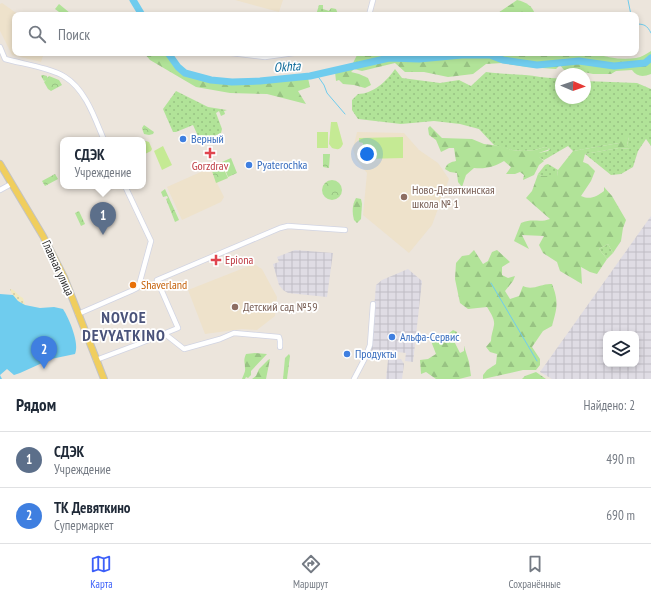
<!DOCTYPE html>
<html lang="ru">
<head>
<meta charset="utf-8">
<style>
	:root { --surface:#fff; --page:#f6f6f7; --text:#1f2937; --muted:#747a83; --line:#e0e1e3; --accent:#3c5ff9 }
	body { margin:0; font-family:"PT Sans Narrow",sans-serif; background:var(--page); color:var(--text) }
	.controls { position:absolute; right:12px; bottom:12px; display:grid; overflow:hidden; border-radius:8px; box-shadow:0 2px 6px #0003 }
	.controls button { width:36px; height:36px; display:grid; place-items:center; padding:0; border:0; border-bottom:1px solid var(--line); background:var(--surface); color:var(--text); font:20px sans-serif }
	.compass { position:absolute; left:555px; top:68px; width:36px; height:36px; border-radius:50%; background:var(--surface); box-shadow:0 2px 6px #0003; rotate:92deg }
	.you { position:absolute; left:367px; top:154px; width:14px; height:14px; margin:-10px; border:3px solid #fff; border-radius:50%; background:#1a73e8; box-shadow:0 0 0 6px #1a73e833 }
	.badge { display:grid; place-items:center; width:26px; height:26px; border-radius:50%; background:var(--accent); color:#fff; font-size:13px; font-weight:700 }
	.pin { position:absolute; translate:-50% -33px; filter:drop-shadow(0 1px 2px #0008) }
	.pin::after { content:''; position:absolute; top:21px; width:14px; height:12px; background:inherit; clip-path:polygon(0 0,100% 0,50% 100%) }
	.popup { position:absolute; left:60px; top:137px; width:86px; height:52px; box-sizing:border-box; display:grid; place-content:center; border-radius:8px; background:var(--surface); filter:drop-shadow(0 1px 3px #0005); font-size:13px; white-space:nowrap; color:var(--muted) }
	.popup b { font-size:15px; color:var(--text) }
	.popup::after { content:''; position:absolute; left:50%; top:100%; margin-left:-8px; border:8px solid transparent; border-top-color:var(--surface) }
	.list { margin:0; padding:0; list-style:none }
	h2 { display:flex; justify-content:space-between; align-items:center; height:52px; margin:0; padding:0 16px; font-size:17px }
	h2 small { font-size:13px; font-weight:400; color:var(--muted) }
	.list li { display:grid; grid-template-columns:26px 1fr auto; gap:12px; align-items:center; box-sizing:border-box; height:56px; padding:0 16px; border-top:1px solid var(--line) }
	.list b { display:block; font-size:15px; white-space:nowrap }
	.list p { margin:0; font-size:13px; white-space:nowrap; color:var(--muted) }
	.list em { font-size:13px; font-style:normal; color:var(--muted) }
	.icon { flex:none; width:22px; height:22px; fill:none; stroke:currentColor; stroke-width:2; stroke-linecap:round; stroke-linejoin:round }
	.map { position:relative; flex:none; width:651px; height:379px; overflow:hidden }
	.search { position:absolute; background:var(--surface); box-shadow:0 2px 6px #0003; left:12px; right:12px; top:12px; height:44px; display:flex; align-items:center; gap:10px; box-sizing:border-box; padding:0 14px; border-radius:8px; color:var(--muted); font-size:15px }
	.sheet { height:164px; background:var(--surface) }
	nav { display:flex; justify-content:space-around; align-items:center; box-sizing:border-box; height:56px; border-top:1px solid var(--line); background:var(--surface); font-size:11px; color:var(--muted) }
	nav a { display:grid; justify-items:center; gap:2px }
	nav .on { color:var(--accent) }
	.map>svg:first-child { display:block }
</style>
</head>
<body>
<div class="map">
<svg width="651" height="379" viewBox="0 0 651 379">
	<defs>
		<pattern id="industrial-grid" width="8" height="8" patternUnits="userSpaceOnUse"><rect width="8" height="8" fill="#dfdce4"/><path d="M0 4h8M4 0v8" fill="none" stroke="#c0bdc4"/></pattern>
		<pattern id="grass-dots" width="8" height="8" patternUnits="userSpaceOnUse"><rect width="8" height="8" fill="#b1e398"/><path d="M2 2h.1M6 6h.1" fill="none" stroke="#98c383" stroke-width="1.8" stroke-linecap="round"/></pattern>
		<pattern id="forest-firs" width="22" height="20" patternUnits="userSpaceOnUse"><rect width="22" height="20" fill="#b1e398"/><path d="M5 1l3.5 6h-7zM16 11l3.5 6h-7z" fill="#98c383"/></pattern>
		<pattern id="sand-dots" width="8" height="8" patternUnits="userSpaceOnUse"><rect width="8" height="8" fill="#f1e9bf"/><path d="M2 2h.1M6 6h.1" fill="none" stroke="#cfc8a4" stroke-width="1.8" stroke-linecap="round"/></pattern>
		<pattern id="park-crowns" width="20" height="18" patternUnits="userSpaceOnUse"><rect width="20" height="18" fill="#b1e398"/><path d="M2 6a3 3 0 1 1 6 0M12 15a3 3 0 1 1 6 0" fill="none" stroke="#98c383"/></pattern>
	</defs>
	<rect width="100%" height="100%" fill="#ece5dc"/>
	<g fill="url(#industrial-grid)" fill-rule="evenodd">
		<path d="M651,216V379H552L540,372ZM606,334H636V364H606Z"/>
		<polygon points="295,250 333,253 327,297 288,293 283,290 279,285 273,264 279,262 277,257"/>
		<polygon points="408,269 422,281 413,362 405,361 406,353 389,351 388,360 401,359 404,364 402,379 386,379 388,360 370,357 376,285 382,280"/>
	</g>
	<g fill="#eee2cb">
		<polygon points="235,0 283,0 279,12"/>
		<polygon points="2,3 19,15 15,15 15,53 44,53 41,62 12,55 0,31 0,4"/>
		<polygon points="357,132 404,133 419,150 438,163 449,179 432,225 409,253 363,215 367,173 356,159 353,149"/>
		<polygon points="221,163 228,178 217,183 224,197 221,202 182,220 167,187"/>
		<polygon points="254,264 262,269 277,297 275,316 257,330 242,329 205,334 188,290"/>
	</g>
	<g fill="url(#grass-dots)">
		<polygon points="319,5 323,5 323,9 329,11 331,8 336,9 338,14 335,15 316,15"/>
		<path d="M395,69L402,78L440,83L459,80L471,86L486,72C499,74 512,74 525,75C537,76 548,79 560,78L561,98H585V81L637,83L651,89V146L646,139L638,151L633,167L621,174L611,175L585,154L619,148L630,149L627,145L629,137L619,143L573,151L568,146L544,160L538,157L539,153L548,151L550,149L545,147L535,150L523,151L512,150L494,145L479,129L460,124L434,121L401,124L358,119L352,110V100L358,94C373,94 387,81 395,69Z"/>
		<polygon points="176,91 208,107 227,110 224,111 225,114 221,116 219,111 216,113 222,129 221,133 204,140 202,135 198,136 193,125 176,132 173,132 163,109"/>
		<polygon points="548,164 558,170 557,176 542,176 538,174 545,165"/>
		<polygon points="608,244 613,253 607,259 599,249"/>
	</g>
	<g fill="url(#forest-firs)">
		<path d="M517,0C526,2 533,6 535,15H495Z"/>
		<path d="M651,51V74C643,77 637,77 632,70L616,71L611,74H593L574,70H564L560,65L556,69L527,67L502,63L486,64L473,74L448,77L424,72H405L395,63L362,71L354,69L351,72L359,74L368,78L371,85L365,88L354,85L343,84L339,80L336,81L335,72L351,67L358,53H594C607,58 623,60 636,58C642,57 646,54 651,51Z"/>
		<path d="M144,53H166C169,57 171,63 175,66C201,92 273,82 308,78L310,87L298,91L306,104L267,94L230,93L196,87L150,60Z"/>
		<path d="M430,126L442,138L472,139L484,144L500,146L512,150L523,151L535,150L545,147L550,149L539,153V157L544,161L539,165L534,175L523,180L524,175L520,172L515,174H506L511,167L504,161C494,167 486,169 474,168L466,175L462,187L458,182L457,173L450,172L445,169C447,163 451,162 456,161L454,148H449L441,152L436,140L429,135L428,128Z"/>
		<path d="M623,136L629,137L627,145L631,149L619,148L585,154L583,162L588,164L595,171L591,181L581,196C590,200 596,197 604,191V187L612,196L626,220L623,228L621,241L613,253L608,244L599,249L607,259L597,274L590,272L581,267L582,284L560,271L557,262L543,253L539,245L544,236L522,235L529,249L514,241L521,223C532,218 540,223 550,219L526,198L532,191L538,174L542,176H557L558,170L573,151L619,143Z"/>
		<path d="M356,198L361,199L362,204L361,219L357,223L354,220C352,212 352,205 356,198Z"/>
		<path d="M474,250L483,264L488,261L492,252L497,250L510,262L502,267V275L508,278L515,276L513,281L505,291L510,299L519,296L523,286C533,291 542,283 552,284C559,302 557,308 552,326L543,331L532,347L540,359V365L536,370H523L483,379V375L487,370L496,364L497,354L490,352L486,347L491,341C491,335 493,331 494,325C495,319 490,312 487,307L468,309L460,303L455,279L456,263L462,256L469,255Z"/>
		<polygon points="453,330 457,332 455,343 460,353 464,351 464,346 469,362 471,376 459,379 436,379 426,372 421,374 420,360 428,359 436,354 431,341 439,336 447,335"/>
		<path d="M255,353L267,354L251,371V375L248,378L246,377L245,379H242C243,376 246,371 245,368C245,362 243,361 246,354Z"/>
		<polygon points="289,354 290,356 287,379 283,379 285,358"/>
		<polygon points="270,359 266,379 252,379 256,376 259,369 268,360"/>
		<polygon points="536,372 546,379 522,379 525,376"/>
	</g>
	<path fill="url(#sand-dots)" d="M10,289C16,290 18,296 23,298L25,305C18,301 12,297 10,289Z"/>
	<g fill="url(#park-crowns)">
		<polygon points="59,4 70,13 69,15 63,15 55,9"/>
		<polygon points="42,75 47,76 47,78 49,76 59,80 62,85 51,91 48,89 44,82 46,80 44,81 41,76"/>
		<polygon points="144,125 154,132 153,134 149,135 144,134 142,128"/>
		<polygon points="323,154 330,154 329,168 323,167"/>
		<polygon points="231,158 237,173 228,177 222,162"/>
		<polygon points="221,163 228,178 216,183 211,168"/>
		<polygon points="55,174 58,179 45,186 42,181"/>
		<circle cx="332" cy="190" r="10"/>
		<polygon points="165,189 179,220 175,222 166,199 168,198 167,196 163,197 161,192"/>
		<polygon points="79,211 85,224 81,226 75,213"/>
	</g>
	<g fill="#c5ea94">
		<path d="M331,122H337L343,144C340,150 338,150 332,148L329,144Z"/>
		<rect x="317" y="132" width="11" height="16"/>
		<polygon points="403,137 403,158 363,159 363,143 359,142 359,138"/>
		<polygon points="146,141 149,142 152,149 151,151 143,155 143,142"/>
		<polygon points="163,146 172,165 162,170 154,151"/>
	</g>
	<path fill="#6fccee" d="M0,294L13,295L18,301L25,305L40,308L54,307L63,309C69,318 80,344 75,354L51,359L20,373L14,375L7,369L0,375L2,379H0Z"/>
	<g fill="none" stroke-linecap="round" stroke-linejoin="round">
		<g stroke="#6fccee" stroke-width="1">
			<polyline points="628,0 631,15"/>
			<path d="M636,24C644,24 647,25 651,33"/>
			<polyline points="317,75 324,85 327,93 345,114"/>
			<polyline points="491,283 537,361"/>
		</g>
		<g stroke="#6fccee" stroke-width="7">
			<polyline points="133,0 142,15"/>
			<polyline points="168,53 178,67 185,73 211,80 232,82 260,81 310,76 389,58 419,59 462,55 490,55 503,60 537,65 579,61 614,66 645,63 651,58"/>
		</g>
		<g stroke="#d1d4e3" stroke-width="6">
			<g id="minor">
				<polyline points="369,15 373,0"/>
				<path d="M0,47L5,59C23,64 51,68 65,77C86,90 95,119 104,140"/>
				<polyline points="231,53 265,57 294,53"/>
				<polyline points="0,190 11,184"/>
				<polyline points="78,314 131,291 137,288 139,285 151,241 125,186"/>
				<polyline points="165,334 184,349 220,339 234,333 279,337 280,341 280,347"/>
				<polyline points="96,360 136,345 178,328 157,280 280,228 288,226 345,230"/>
				<polyline points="354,379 365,358 370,345 373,304"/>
			</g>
		</g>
		<g stroke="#c3c3c3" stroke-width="8">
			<polyline id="major" points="0,164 43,236 64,277 104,379"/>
		</g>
		<use href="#minor" stroke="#fff" stroke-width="4.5"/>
		<use href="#major" stroke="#f0ce5d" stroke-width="6"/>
	</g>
	<g fill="#3f7fe0" stroke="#fff" stroke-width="1.5">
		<circle cx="183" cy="139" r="4"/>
		<circle cx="249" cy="165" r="4"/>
		<circle cx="392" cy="337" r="4"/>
		<circle cx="347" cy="354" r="4"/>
	</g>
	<g fill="#e0444e" stroke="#fff" stroke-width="1.5">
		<path d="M208 147h4v4h4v4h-4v4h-4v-4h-4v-4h4z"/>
		<path d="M214 254h4v4h4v4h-4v4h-4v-4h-4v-4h4z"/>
	</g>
	<g fill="#8d6e63" stroke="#fff" stroke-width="1.5">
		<circle cx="404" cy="197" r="4"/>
		<circle cx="235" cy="307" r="4"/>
	</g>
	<circle fill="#e8710a" stroke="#fff" stroke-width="1.5" cx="133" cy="285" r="4"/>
	<g text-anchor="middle" stroke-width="3.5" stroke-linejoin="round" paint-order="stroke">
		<g font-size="12" fill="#366cbe" stroke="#fff" text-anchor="start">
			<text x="191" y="143">Верный</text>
			<text x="257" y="169">Pyaterochka</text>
			<text x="400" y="341">Альфа-Сервис</text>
			<text x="355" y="358">Продукты</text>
		</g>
		<g font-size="12" fill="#be3a42" stroke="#fff">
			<text x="210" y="170">Gorzdrav</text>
			<text x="225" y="264" text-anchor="start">Epiona</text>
		</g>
		<g font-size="12" fill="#785e54" stroke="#fff" text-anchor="start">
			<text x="412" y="194">Ново-Девяткинская<tspan x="412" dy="14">школа № 1</tspan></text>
			<text x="243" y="311">Детский сад №59</text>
		</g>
		<g font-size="12" fill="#2a2a2a" stroke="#fff">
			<text transform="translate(58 268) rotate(65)" y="4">Главная улица</text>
		</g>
		<g font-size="12" fill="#c56008" stroke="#fff" text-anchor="start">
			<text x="141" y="289">Shaverland</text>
		</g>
		<g font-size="13" font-style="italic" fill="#0e6a9a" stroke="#fff">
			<text transform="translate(287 66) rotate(-4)" y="5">Okhta</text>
		</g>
		<g font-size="16" font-weight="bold" letter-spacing="1" fill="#4a537a" stroke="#fff">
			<text x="124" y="323">NOVOE<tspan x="124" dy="18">DEVYATKINO</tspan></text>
		</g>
	</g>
</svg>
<div class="controls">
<button><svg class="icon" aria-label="layers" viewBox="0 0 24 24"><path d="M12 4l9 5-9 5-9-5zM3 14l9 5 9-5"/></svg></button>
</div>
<svg class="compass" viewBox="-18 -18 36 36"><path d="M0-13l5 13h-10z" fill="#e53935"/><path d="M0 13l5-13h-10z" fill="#747a83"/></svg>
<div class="you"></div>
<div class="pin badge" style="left:103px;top:235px;background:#5c6f8a">1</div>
<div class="popup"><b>СДЭК</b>Учреждение</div>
<div class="pin badge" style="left:44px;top:369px;background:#3f7fe0">2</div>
<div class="search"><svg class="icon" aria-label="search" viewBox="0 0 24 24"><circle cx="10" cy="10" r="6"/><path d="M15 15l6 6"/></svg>Поиск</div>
</div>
<section class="sheet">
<h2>Рядом<small>Найдено: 2</small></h2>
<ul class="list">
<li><span class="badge" style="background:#5c6f8a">1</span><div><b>СДЭК</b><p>Учреждение</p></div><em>490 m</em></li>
<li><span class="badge" style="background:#3f7fe0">2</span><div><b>ТК Девяткино</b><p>Супермаркет</p></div><em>690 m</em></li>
</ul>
</section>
<nav>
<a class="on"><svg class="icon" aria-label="map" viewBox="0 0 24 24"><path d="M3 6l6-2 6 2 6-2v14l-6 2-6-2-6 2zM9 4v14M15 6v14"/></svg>Карта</a>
<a><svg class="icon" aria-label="directions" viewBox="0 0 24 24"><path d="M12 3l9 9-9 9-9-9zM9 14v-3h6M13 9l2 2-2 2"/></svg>Маршрут</a>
<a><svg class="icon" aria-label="saved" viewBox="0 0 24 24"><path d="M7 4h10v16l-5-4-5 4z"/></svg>Сохранённые</a>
</nav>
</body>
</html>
